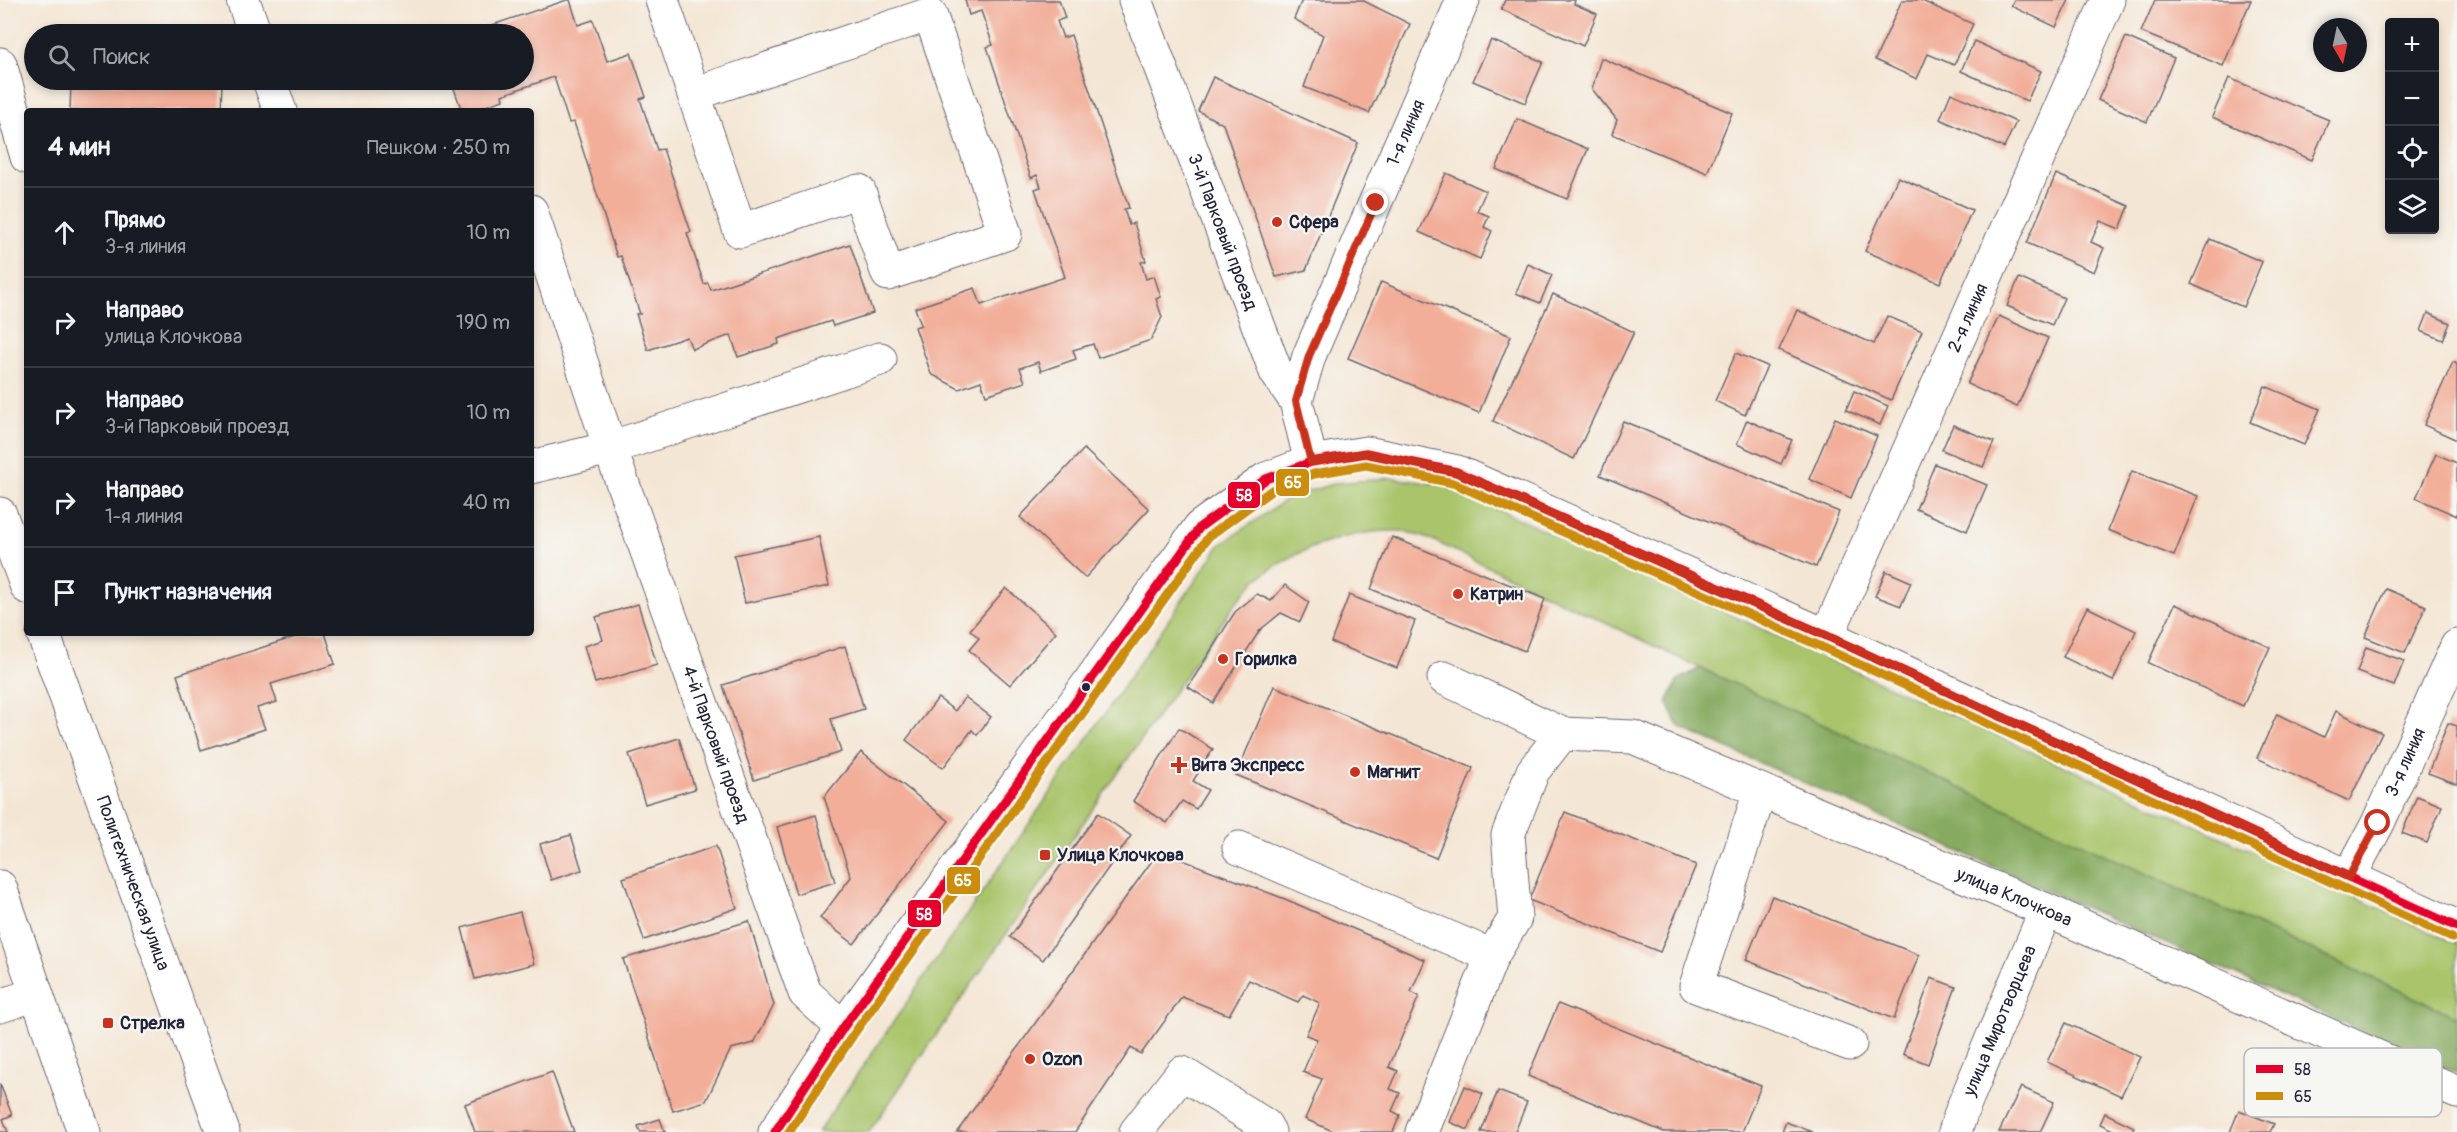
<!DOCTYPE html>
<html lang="ru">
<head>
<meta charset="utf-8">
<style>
	:root { --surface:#171b24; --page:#20242c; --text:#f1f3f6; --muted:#9ea1a6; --line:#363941 }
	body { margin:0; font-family:Pangolin,sans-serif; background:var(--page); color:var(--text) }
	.controls { position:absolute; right:18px; top:18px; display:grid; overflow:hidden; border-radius:6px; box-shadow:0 3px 9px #0003 }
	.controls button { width:54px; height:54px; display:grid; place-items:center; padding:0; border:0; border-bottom:2px solid var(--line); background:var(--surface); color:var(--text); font:30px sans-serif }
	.compass { position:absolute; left:2313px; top:18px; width:54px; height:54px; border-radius:50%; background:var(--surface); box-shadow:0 3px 9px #0003; rotate:171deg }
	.stop { position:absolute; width:18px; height:18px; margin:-14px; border:4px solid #c8321e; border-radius:50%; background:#fff }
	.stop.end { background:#c8321e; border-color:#fff; box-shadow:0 2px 6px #0008 }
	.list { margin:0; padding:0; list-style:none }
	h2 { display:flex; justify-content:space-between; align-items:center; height:78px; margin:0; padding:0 24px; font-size:26px }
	h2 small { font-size:20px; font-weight:400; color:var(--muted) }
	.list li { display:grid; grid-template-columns:39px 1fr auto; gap:18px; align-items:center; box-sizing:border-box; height:90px; padding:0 24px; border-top:2px solid var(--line) }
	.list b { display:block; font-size:22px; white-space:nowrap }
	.list p { margin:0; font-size:20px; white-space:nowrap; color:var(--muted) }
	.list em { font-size:20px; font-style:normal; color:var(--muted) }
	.icon { flex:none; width:33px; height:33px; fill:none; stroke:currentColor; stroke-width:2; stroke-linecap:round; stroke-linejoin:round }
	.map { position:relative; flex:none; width:2457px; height:1132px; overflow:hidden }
	.search { position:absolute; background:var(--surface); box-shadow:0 3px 9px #0003; left:24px; top:24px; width:510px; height:66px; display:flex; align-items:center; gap:15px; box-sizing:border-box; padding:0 21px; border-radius:33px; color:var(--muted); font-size:22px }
	.panel { position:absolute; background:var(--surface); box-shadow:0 3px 9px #0003; left:24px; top:108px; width:510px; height:528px; border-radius:6px }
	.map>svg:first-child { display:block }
</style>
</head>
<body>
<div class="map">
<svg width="2457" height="1132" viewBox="0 0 2457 1132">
	<rect width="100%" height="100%" fill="#f6f6f2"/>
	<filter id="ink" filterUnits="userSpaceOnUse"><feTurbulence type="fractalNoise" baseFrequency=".0167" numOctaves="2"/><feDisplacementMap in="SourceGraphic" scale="12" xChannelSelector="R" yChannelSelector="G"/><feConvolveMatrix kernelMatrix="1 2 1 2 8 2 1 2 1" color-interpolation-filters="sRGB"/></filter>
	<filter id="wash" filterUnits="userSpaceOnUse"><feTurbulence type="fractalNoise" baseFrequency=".008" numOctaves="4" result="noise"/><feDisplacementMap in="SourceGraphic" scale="24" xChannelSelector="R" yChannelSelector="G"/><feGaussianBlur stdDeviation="1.35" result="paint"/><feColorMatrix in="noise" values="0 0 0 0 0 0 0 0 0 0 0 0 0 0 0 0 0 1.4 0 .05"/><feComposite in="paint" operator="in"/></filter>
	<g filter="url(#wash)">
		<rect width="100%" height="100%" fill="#f4e6d4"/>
		<path fill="#a9c46b" stroke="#667353" stroke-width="1.5" d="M1391,478L1444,485L2457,944V1017L1700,668L1432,540C1422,537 1411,532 1401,531C1353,529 1290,550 1254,582C1246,590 1240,599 1233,607L869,1132H818L1220,545L1290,497L1336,483Z"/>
		<polygon fill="#86aa5f" stroke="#54664d" stroke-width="1.5" points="1700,668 2457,1017 2457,1073 1679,727 1667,702 1678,680"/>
		<g id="blocks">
			<g fill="#f2ae99">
				<polygon points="567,0 570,0 578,25 593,20 607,61 631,53 646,97 640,99 657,150 663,149 691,232 687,233 704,284 708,283 711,290 850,244 873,313 833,326 831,321 778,339 779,344 738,357 731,335 692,349 687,337 648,350 636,314 640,314 621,256 617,257 574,122 569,123 554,77 502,95 503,100 471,111 462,111 451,80 524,80 524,34 465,34"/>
				<polygon points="965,0 1059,0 1065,18 1057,21 1063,38 1071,35 1129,208 1124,209 1129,225 1134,223 1146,261 1141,262 1146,279 1154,276 1161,297 1156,299 1162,317 1151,340 1098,358 1093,344 1073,350 1076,359 1041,371 1038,362 1020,368 1025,382 986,395 981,381 959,389 931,374 915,327 921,325 915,308 975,288 981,305 1065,277 1035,189 1041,187 1037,175 1031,178 987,47 993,45 981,11 969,15"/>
				<polygon points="1302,0 1362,0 1410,24 1369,113 1304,87 1323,35 1294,19"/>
				<polygon points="1505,0 1575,0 1574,4 1597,14 1583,46 1501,9"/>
				<polygon points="1902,0 1920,0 1973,24 1954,65 1928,54 1917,79 1875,60"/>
				<polygon points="2014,0 2069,0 2056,27 2011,6"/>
				<polygon points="2155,0 2251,0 2223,66 2141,32"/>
				<polygon points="2126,37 2174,58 2147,122 2098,100"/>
				<polygon points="1491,40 1543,62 1525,103 1473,81"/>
				<polygon points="1974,41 2041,71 2027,101 1961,71"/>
				<polygon points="1601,58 1732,113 1707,173 1612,134 1617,120 1592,89"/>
				<polygon points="1213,77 1358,143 1306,270 1276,277 1223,124 1198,111"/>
				<polygon points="2229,78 2329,120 2312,160 2212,117"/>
				<polygon points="176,80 222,80 221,111 70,111 71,83 176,86"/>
				<polygon points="1951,93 2016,122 2004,148 1940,119"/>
				<polygon points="1517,119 1588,149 1567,199 1496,169"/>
				<polygon points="1446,173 1486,191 1477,211 1489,216 1484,227 1492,231 1480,259 1419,232"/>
				<polygon points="2056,174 2129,206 2120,229 2100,221 2091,242 2104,248 2094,272 2027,243"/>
				<polygon points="1898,177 1972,210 1940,283 1865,251"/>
				<polygon points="2210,239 2262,262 2243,307 2191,284"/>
				<polygon points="1528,264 1552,275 1540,303 1516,293"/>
				<polygon points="2019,278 2064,298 2052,325 2007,306"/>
				<polygon points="1381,282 1511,336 1479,413 1348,358"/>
				<polygon points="1553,294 1634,332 1574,459 1493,421"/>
				<polygon points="1797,310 1874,344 1887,316 1922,331 1891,400 1779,350"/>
				<polygon points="2428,313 2450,323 2443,340 2421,331"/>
				<polygon points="1999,316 2048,338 2017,407 1967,384"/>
				<polygon points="1736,353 1767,366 1745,415 1715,401"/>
				<polygon points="2453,362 2457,364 2457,440 2424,425"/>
				<polygon points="2265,386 2320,409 2304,445 2250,422"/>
				<polygon points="1854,391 1888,406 1880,425 1846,410"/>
				<polygon points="1835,418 1877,436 1851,498 1809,479"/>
				<polygon points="1747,420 1792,440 1781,464 1737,444"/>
				<polygon points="1623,421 1839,512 1816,567 1600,475"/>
				<polygon points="1953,425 1994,442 1983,467 1942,450"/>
				<polygon points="1084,449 1149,509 1085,578 1020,517"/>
				<polygon points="2436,454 2457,463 2457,516 2416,498"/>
				<polygon points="1935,464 1987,485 1967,531 1916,509"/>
				<polygon points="2132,471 2198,496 2174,556 2108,530"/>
				<polygon points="819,537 829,586 745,603 734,555"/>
				<polygon points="1392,537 1545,599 1525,651 1371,589"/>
				<polygon points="1886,571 1911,582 1901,606 1875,596"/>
				<polygon points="1285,585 1309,602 1300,622 1281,613 1260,630 1213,703 1188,687 1235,612 1257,594 1271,601"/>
				<polygon points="1006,588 1056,632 1010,685 969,650 979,638 970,630"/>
				<polygon points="2386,589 2426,606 2405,653 2365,637"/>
				<polygon points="1349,595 1415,621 1397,668 1331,642"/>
				<polygon points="638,604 657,665 595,683 584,646 603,640 596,617"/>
				<polygon points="2175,604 2270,647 2243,706 2148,663"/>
				<polygon points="2087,607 2136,631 2113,681 2063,657"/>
				<polygon points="307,633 325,633 335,664 271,684 277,702 257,708 265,729 201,750 177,675"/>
				<polygon points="845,646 864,709 831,719 841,752 754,780 723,685"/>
				<polygon points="2366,647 2404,661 2394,686 2357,672"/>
				<polygon points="1274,686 1473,768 1436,858 1236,775"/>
				<polygon points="965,697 991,717 977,735 972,730 943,768 906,740 938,698 955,711"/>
				<polygon points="2336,711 2382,733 2349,801 2257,758 2277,714 2324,737"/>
				<polygon points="2448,723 2457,726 2457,784 2428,773"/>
				<polygon points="1179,728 1213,749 1193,781 1208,790 1196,809 1182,801 1167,823 1133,801"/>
				<polygon points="679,738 695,789 645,804 629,754"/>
				<polygon points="861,752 949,821 854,944 820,918 851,877 824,797"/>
				<polygon points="2417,796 2442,806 2427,843 2402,833"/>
				<polygon points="1565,812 1696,865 1660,952 1529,900"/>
				<polygon points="1098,813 1131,836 1043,960 1010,937"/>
				<polygon points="816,815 835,882 796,894 777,827"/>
				<polygon points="571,835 582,870 551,880 540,844"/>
				<polygon points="716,846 737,908 644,940 623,878"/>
				<polygon points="1159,851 1285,899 1425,960 1411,992 1419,996 1389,1067 1398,1071 1390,1089 1400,1093 1392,1111 1400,1115 1393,1132 1335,1132 1305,1119 1322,1079 1303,1072 1317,1039 1306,1035 1320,1003 1303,995 1298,1002 1249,980 1229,1015 1182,997 1141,1054 1131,1048 1075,1132 957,1132"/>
				<polygon points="1772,896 1919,955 1894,1019 1746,960"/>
				<polygon points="520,912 534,964 475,979 462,928"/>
				<polygon points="749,921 774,1005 754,1043 731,1049 706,1101 673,1111 623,959"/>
				<polygon points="1931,978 1956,987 1928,1064 1903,1054"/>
				<polygon points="1558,1004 1761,1086 1742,1132 1664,1132 1528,1076"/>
				<polygon points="2066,1023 2140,1057 2121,1096 2047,1062"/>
				<polygon points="552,1072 574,1132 475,1132 465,1104"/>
				<polygon points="0,1084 12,1115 3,1119 8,1132 0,1132"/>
				<polygon points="1465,1086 1483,1094 1468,1130 1450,1122"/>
				<polygon points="2021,1087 2054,1102 2040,1132 1999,1132"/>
				<polygon points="1498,1091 1527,1102 1515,1132 1481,1132"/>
				<polygon points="2239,1110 2274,1124 2270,1132 2230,1132"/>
				<polygon points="2105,1113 2134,1127 2131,1132 2117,1132 2100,1124"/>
				<polygon points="660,1119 665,1132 640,1132 638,1126"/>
				<polygon points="1786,1122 1813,1132 1782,1132"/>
			</g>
		</g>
	</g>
	<g filter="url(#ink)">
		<use href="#blocks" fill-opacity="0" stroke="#6c6771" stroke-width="1.5"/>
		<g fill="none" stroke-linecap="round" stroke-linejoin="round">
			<g stroke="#6c6771" stroke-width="35">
				<g id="minor">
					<polyline points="243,0 255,34"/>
					<polyline points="662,0 740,231 859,191 888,274 1005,234 930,14 694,94"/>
					<path id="s1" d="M1135,0L1276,372L1296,401L1311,462"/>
					<polyline points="0,64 27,157"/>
					<polyline points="269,80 280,111"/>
					<polyline points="531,211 610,448 880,359"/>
					<path id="s2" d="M1296,401L1309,356L1463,0"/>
					<path id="s3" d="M531,467L610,448L805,993L843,1028"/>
					<path id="s4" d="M1827,636L2108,0"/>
					<path id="s5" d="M1444,678L1562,734L1633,737L2046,910L2457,1092"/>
					<polyline points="1760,792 1696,986 1850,1044"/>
					<polyline points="1239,848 1492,956"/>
					<path id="s6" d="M2349,877L2378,823L2457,646"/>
					<polyline points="0,887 84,1132"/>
					<polyline points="0,1006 36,994"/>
					<polyline points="775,1132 843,1028 1200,527 1266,479 1311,462 1366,453 1457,472 1827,636 2457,927"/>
					<polyline points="1136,1132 1182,1073 1265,1125 1269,1132"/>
					<polyline points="1422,1132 1492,956 1515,918 1508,835 1533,771 1562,734"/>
					<path id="s7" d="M1955,1132L1962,1110L2046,910"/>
				</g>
			</g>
			<g stroke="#6c6771" stroke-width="35">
				<g id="major">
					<polyline points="0,514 27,587"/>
					<path id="s8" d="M43,633L223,1132"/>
				</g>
			</g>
			<use href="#minor" stroke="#fff" stroke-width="33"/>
			<use href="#major" stroke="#fff" stroke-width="33"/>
			<g stroke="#f6f6f2" stroke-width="14">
				<polyline id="bus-1" points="775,1132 843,1028 1200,527 1266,479 1311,462 1366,453 1457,472 1827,636 2457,927"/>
			</g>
			<g stroke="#f6f6f2" stroke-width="14">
				<polyline id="bus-2" points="789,1132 853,1035 1209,536 1272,490 1314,474 1366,465 1453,483 1822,647 2452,938"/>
			</g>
			<use href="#bus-1" stroke="#e4002b" stroke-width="9"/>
			<use href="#bus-2" stroke="#cc8c0c" stroke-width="9"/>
		</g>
	</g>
	<g fill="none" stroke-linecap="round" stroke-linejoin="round" filter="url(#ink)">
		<polyline stroke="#c8321e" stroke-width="8" points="1376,203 1309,356 1296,401 1311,462 1365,453 1456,472 1827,636 2349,877 2378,823"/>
	</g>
	<g fill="#c8321e" stroke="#f6f6f2" stroke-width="2">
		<circle cx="1277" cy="222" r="6"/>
		<circle cx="1458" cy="594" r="6"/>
		<circle cx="1223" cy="659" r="6"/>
		<path d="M1176 756h6v6h6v6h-6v6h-6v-6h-6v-6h6z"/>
		<circle cx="1355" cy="772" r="6"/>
		<rect x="1039" y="849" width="12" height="12" rx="3"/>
		<rect x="102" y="1017" width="12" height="12" rx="3"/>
		<circle cx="1030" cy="1059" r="6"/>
	</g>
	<circle fill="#22223b" stroke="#f6f6f2" stroke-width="2" cx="1086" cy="687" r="5"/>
	<g text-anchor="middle" stroke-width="4.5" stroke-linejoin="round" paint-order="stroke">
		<g font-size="18" fill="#22223b" stroke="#f6f6f2">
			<text dy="6" stroke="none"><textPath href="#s2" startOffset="290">1-я линия</textPath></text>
			<text dy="6" stroke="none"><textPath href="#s1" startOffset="248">3-й Парковый проезд</textPath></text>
			<text dy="6" stroke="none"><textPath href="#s4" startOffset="348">2-я линия</textPath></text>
			<text dy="6" stroke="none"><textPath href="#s3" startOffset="396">4-й Парковый проезд</textPath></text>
			<text dy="6" stroke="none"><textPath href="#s6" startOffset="128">3-я линия</textPath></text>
			<text dy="6" stroke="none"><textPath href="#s8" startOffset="266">Политехническая улица</textPath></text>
			<text dy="6" stroke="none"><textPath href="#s5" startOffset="615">улица Клочкова</textPath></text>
			<text dy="6" stroke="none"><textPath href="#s7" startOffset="120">улица Миротворцева</textPath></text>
		</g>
		<g font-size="18" font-weight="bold" fill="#22223b" stroke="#f6f6f2" text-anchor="start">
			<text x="1289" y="228">Сфера</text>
			<text x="1470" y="600">Катрин</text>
			<text x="1235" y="665">Горилка</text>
			<text x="1191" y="771">Вита Экспресс</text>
			<text x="1367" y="778">Магнит</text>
			<text x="1057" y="861">Улица Клочкова</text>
			<text x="120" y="1029">Стрелка</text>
			<text x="1042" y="1065">Ozon</text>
		</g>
	</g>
	<rect x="2244" y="1048" width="198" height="69" rx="9" fill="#f6f6f2" stroke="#b6b6bb" stroke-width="1.5"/>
	<rect x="2256" y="1065" width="27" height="8" fill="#e4002b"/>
	<rect x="2256" y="1092" width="27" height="8" fill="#cc8c0c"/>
	<g font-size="16" fill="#22223b">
		<text x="2294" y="1075">58</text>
		<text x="2294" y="1102">65</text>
	</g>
	<g stroke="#f6f6f2" stroke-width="2">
		<rect x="1275" y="468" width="35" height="29" rx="6" fill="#cc8c0c"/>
		<rect x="1227" y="481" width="34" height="28" rx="6" fill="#e4002b"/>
		<rect x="946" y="866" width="35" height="29" rx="6" fill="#cc8c0c"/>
		<rect x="907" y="899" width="35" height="29" rx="6" fill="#e4002b"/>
	</g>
	<g font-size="16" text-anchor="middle" font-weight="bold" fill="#fff">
		<text x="1293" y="488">65</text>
		<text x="1244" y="501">58</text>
		<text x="963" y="886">65</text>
		<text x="924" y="920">58</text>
	</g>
</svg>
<div class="controls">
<button>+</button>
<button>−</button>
<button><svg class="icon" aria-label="locate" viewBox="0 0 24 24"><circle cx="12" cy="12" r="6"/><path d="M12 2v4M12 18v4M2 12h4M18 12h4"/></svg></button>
<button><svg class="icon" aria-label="layers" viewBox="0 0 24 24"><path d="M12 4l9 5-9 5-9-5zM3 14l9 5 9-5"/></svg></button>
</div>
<svg class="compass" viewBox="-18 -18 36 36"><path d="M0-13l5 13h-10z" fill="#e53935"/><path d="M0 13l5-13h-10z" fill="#9ea1a6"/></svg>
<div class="stop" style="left:2378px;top:823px"></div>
<div class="stop end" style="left:1376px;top:203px"></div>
<div class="search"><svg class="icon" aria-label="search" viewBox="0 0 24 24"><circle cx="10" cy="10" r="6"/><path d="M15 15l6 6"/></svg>Поиск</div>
<section class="panel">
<h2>4 мин<small>Пешком · 250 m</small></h2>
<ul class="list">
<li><svg class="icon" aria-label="ahead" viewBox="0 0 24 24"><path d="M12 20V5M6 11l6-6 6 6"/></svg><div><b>Прямо</b><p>3-я линия</p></div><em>10 m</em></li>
<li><svg class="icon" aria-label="right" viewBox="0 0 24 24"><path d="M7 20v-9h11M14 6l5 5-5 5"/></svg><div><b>Направо</b><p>улица Клочкова</p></div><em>190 m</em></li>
<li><svg class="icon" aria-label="right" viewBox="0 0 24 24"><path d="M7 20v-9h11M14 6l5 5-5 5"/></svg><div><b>Направо</b><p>3-й Парковый проезд</p></div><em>10 m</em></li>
<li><svg class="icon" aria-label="right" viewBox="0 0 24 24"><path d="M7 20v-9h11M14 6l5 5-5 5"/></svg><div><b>Направо</b><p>1-я линия</p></div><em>40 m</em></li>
<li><svg class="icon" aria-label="arrive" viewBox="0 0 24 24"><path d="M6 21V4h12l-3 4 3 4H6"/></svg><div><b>Пункт назначения</b></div></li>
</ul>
</section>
</div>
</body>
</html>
